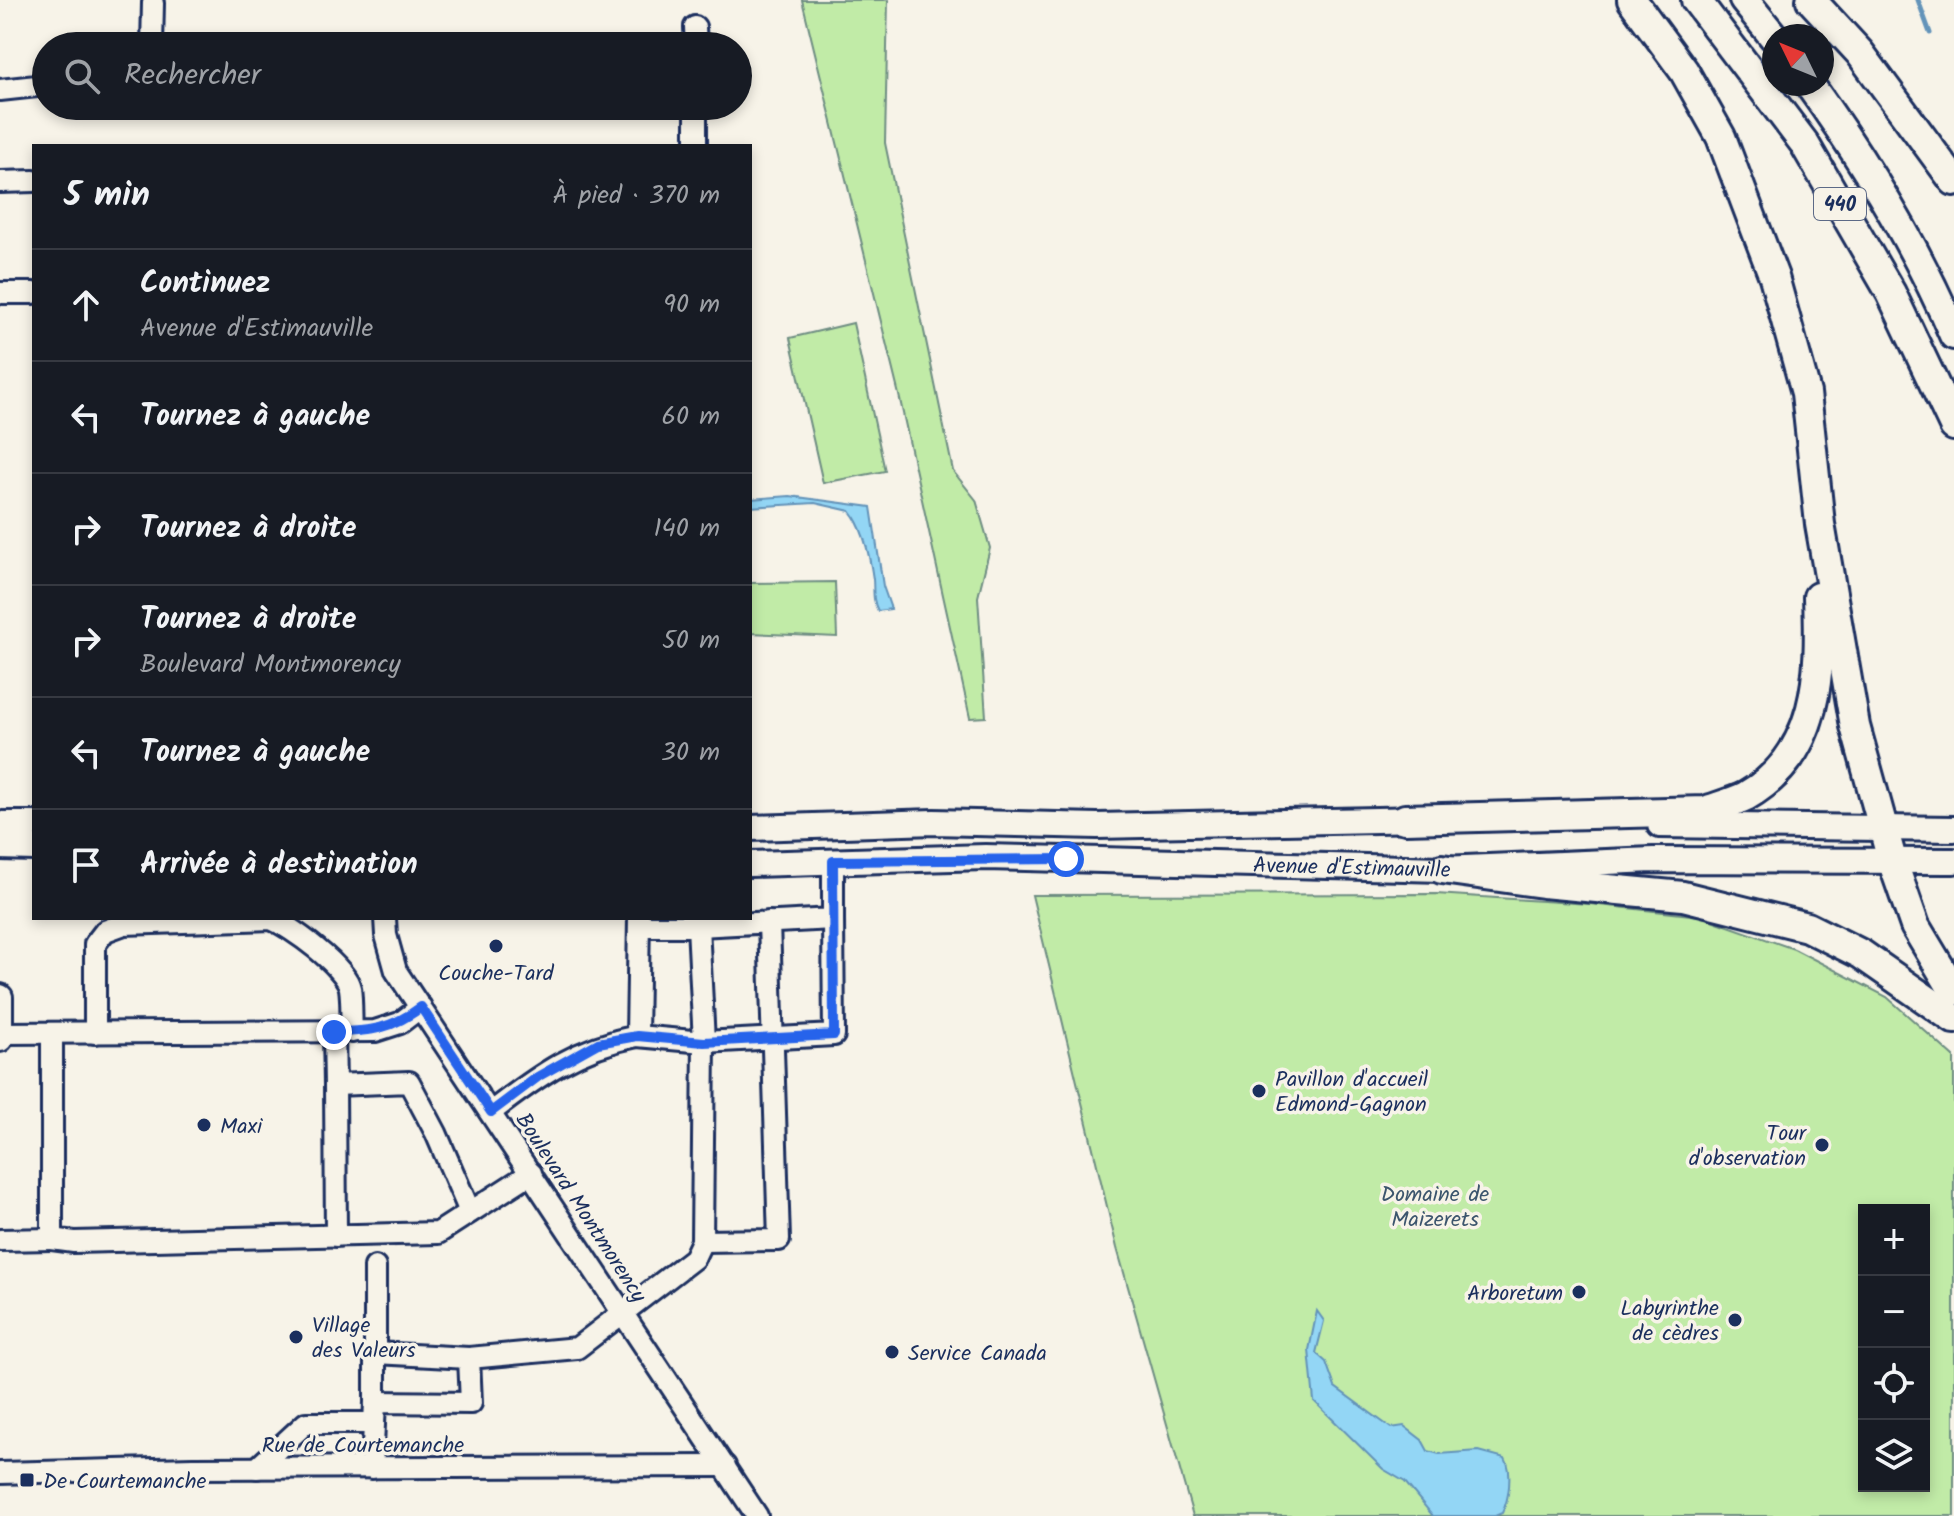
<!DOCTYPE html>
<html lang="fr">
<head>
<meta charset="utf-8">
<style>
	:root { --surface:#171b24; --page:#20242c; --text:#f1f3f6; --muted:#9ea1a6; --line:#363941 }
	body { margin:0; font-family:Kalam,sans-serif; background:var(--page); color:var(--text) }
	.controls { position:absolute; right:24px; bottom:24px; display:grid; overflow:hidden; border-radius:0px; box-shadow:0 4px 12px #0003 }
	.controls button { width:72px; height:72px; display:grid; place-items:center; padding:0; border:0; border-bottom:2px solid var(--line); background:var(--surface); color:var(--text); font:40px sans-serif }
	.compass { position:absolute; left:1762px; top:24px; width:72px; height:72px; border-radius:50%; background:var(--surface); box-shadow:0 4px 12px #0003; rotate:313deg }
	.stop { position:absolute; width:24px; height:24px; margin:-18px; border:6px solid #2563eb; border-radius:50%; background:#fff }
	.stop.end { background:#2563eb; border-color:#fff; box-shadow:0 2px 8px #0008 }
	.list { margin:0; padding:0; list-style:none }
	h2 { display:flex; justify-content:space-between; align-items:center; height:104px; margin:0; padding:0 32px; font-size:34px }
	h2 small { font-size:26px; font-weight:400; color:var(--muted) }
	.list li { display:grid; grid-template-columns:52px 1fr auto; gap:24px; align-items:center; box-sizing:border-box; height:112px; padding:0 32px; border-top:2px solid var(--line) }
	.list b { display:block; font-size:30px; white-space:nowrap }
	.list p { margin:0; font-size:26px; white-space:nowrap; color:var(--muted) }
	.list em { font-size:26px; font-style:normal; color:var(--muted) }
	.icon { flex:none; width:44px; height:44px; fill:none; stroke:currentColor; stroke-width:2; stroke-linecap:round; stroke-linejoin:round }
	.map { position:relative; flex:none; width:1954px; height:1516px; overflow:hidden }
	.search { position:absolute; background:var(--surface); box-shadow:0 4px 12px #0003; left:32px; top:32px; width:720px; height:88px; display:flex; align-items:center; gap:20px; box-sizing:border-box; padding:0 28px; border-radius:44px; color:var(--muted); font-size:30px }
	.panel { position:absolute; background:var(--surface); box-shadow:0 4px 12px #0003; left:32px; top:144px; width:720px; height:776px; border-radius:0px }
	.map>svg:first-child { display:block }
</style>
</head>
<body>
<div class="map">
<svg width="1954" height="1516" viewBox="0 0 1954 1516">
	<rect width="100%" height="100%" fill="#f7f3e8"/>
	<filter id="ink" filterUnits="userSpaceOnUse"><feTurbulence type="fractalNoise" baseFrequency=".0125" numOctaves="2"/><feDisplacementMap in="SourceGraphic" scale="16" xChannelSelector="R" yChannelSelector="G"/><feConvolveMatrix kernelMatrix="1 2 1 2 8 2 1 2 1" color-interpolation-filters="sRGB"/></filter>
	<g filter="url(#ink)">
		<g fill="#c1eba7" stroke="#6e8d82" stroke-width="2" fill-rule="evenodd">
			<polygon points="802,0 888,0 885,143 953,471 976,500 990,548 978,597 986,717 970,718 899,395"/>
			<polygon points="853,323 885,471 823,483 790,338"/>
			<polygon points="835,582 837,637 750,633 750,583"/>
			<path d="M1436,894L1590,904L1700,916L1794,949L1887,997L1954,1057V1516H1193L1117,1248L1032,895ZM1864,1210H1924V1486H1864Z"/>
		</g>
		<g fill="#93d6f5" stroke="#6393b9" stroke-width="2">
			<path d="M790,496L871,507L883,586L891,609L878,611C872,600 874,591 873,579C870,558 864,528 850,511L815,503L750,507V499Z"/>
			<path d="M1317,1311L1324,1321L1316,1353L1326,1362L1335,1387L1391,1428L1404,1426L1422,1440L1428,1451L1439,1454L1479,1451L1505,1458C1513,1472 1509,1499 1502,1513L1495,1516H1433L1405,1482L1383,1469L1314,1401L1309,1350Z"/>
		</g>
		<g fill="none" stroke-linecap="round" stroke-linejoin="round">
			<polyline stroke="#6393b9" stroke-width="5" points="1918,0 1930,33"/>
			<g stroke="#1b2f5e" stroke-width="26">
				<g id="minor">
					<polyline points="695,27 696,46"/>
					<polyline points="152,46 153,3"/>
					<polyline points="0,90 46,85"/>
					<polyline points="696,106 696,146"/>
					<polyline points="0,182 34,181"/>
					<polyline points="0,293 34,293"/>
					<polyline points="385,918 386,935 396,971 757,1516"/>
					<polyline points="639,918 637,1036 704,1042 834,1035 833,919"/>
					<polyline points="639,926 698,926 704,1042 702,1241 779,1240 769,922"/>
					<polyline points="698,926 833,919 833,861"/>
					<polyline points="334,1032 335,1085 409,1082 436,1133 470,1212"/>
					<polyline points="0,1033 375,1031 400,1023 421,1007"/>
					<polyline points="52,1033 52,1239 74,1242 438,1233 531,1173"/>
					<path d="M95,1033V944L105,931L124,924L271,919C290,926 346,967 350,988C352,1001 351,1017 352,1032"/>
					<polyline points="335,1085 336,1236"/>
					<path d="M491,1112C539,1075 576,1048 637,1036"/>
					<polyline points="0,1240 52,1239"/>
					<polyline points="375,1353 469,1358"/>
					<polyline points="375,1402 375,1267"/>
					<polyline points="257,1468 306,1423 374,1423"/>
					<polyline points="372,1468 375,1402 471,1403 469,1358 577,1348 694,1258 702,1241"/>
					<polyline points="0,1473 193,1468 725,1466"/>
				</g>
			</g>
			<g stroke="#1b2f5e" stroke-width="30">
				<g id="major">
					<polyline points="0,824 34,824"/>
					<polyline points="1660,825 1954,829"/>
					<polyline points="750,828 934,822 1097,826 1423,819"/>
					<polyline points="0,847 34,848"/>
					<path id="s1" d="M750,864L985,857L1442,869L1653,860L1954,861"/>
					<polyline points="0,997 0,1039"/>
				</g>
			</g>
			<g stroke="#1b2f5e" stroke-width="34">
				<g id="highway">
					<polyline points="1632,0 1684,71 1721,137 1774,277 1806,393 1820,524 1855,726 1892,860 1915,926 1954,991"/>
					<polyline points="1696,0 1804,143 1891,293 1954,426"/>
					<polyline points="1744,0 1774,37"/>
					<polyline points="1811,0 1860,53 1954,181"/>
					<path d="M1809,84C1865,162 1916,246 1954,335"/>
					<path d="M1405,819L1705,811C1719,806 1734,802 1746,796C1820,754 1821,672 1818,597"/>
					<polyline points="1442,869 1543,883 1683,896 1807,927 1861,954 1954,1019"/>
				</g>
			</g>
			<use href="#minor" stroke="#f7f3e8" stroke-width="20"/>
			<use href="#major" stroke="#f7f3e8" stroke-width="24"/>
			<use href="#highway" stroke="#f7f3e8" stroke-width="28"/>
		</g>
	</g>
	<g fill="none" stroke-linecap="round" stroke-linejoin="round" filter="url(#ink)">
		<path stroke="#2563eb" stroke-width="10" d="M334,1032C370,1032 392,1029 421,1007L491,1112L539,1076L598,1043L637,1036L704,1042L834,1035L833,861L1066,859"/>
	</g>
	<g fill="#1b2f5e" stroke="#f7f3e8" stroke-width="3">
		<circle cx="496" cy="946" r="8"/>
		<circle cx="1259" cy="1091" r="8"/>
		<circle cx="204" cy="1125" r="8"/>
		<circle cx="1822" cy="1145" r="8"/>
		<circle cx="1579" cy="1292" r="8"/>
		<circle cx="1735" cy="1320" r="8"/>
		<circle cx="296" cy="1337" r="8"/>
		<circle cx="892" cy="1352" r="8"/>
		<rect x="19" y="1472" width="16" height="16" rx="4"/>
	</g>
	<g text-anchor="middle" stroke-width="7" stroke-linejoin="round" paint-order="stroke">
		<rect fill="#f7f3e8" stroke="#5d6a87" stroke-width="2" x="1814" y="188" width="52" height="32" rx="6"/>
		<g font-size="20" font-weight="bold" fill="#1b2f5e">
			<text x="1840" y="211">440</text>
		</g>
		<g font-size="22" fill="#1b2f5e" stroke="#f7f3e8">
			<text dy="8" stroke="none"><textPath href="#s1" startOffset="602">Avenue d'Estimauville</textPath></text>
			<text transform="translate(582 1207) rotate(57)" y="8">Boulevard Montmorency</text>
			<text x="363" y="1452">Rue de Courtemanche</text>
		</g>
		<g font-size="22" fill="#1b2f5e" stroke="#f7f3e8" text-anchor="start">
			<text x="496" y="980" text-anchor="middle">Couche-Tard</text>
			<text x="1275" y="1086">Pavillon d'accueil<tspan x="1275" dy="25">Edmond-Gagnon</tspan></text>
			<text x="220" y="1133">Maxi</text>
			<text x="1806" y="1140" text-anchor="end">Tour<tspan x="1806" dy="25">d'observation</tspan></text>
			<text x="1563" y="1300" text-anchor="end">Arboretum</text>
			<text x="1719" y="1315" text-anchor="end">Labyrinthe<tspan x="1719" dy="25">de cèdres</tspan></text>
			<text x="312" y="1332">Village<tspan x="312" dy="25">des Valeurs</tspan></text>
			<text x="908" y="1360">Service Canada</text>
			<text x="43" y="1488">De Courtemanche</text>
		</g>
		<g font-size="22" fill="#3c556d" stroke="#f7f3e8">
			<text x="1435" y="1201">Domaine de<tspan x="1435" dy="25">Maizerets</tspan></text>
		</g>
	</g>
</svg>
<div class="controls">
<button>+</button>
<button>−</button>
<button><svg class="icon" aria-label="locate" viewBox="0 0 24 24"><circle cx="12" cy="12" r="6"/><path d="M12 2v4M12 18v4M2 12h4M18 12h4"/></svg></button>
<button><svg class="icon" aria-label="layers" viewBox="0 0 24 24"><path d="M12 4l9 5-9 5-9-5zM3 14l9 5 9-5"/></svg></button>
</div>
<svg class="compass" viewBox="-18 -18 36 36"><path d="M0-13l5 13h-10z" fill="#e53935"/><path d="M0 13l5-13h-10z" fill="#9ea1a6"/></svg>
<div class="stop" style="left:1066px;top:859px"></div>
<div class="stop end" style="left:334px;top:1032px"></div>
<div class="search"><svg class="icon" aria-label="search" viewBox="0 0 24 24"><circle cx="10" cy="10" r="6"/><path d="M15 15l6 6"/></svg>Rechercher</div>
<section class="panel">
<h2>5 min<small>À pied · 370 m</small></h2>
<ul class="list">
<li><svg class="icon" aria-label="ahead" viewBox="0 0 24 24"><path d="M12 20V5M6 11l6-6 6 6"/></svg><div><b>Continuez</b><p>Avenue d'Estimauville</p></div><em>90 m</em></li>
<li><svg class="icon" aria-label="left" viewBox="0 0 24 24"><path d="M17 20v-9H6M10 6l-5 5 5 5"/></svg><div><b>Tournez à gauche</b></div><em>60 m</em></li>
<li><svg class="icon" aria-label="right" viewBox="0 0 24 24"><path d="M7 20v-9h11M14 6l5 5-5 5"/></svg><div><b>Tournez à droite</b></div><em>140 m</em></li>
<li><svg class="icon" aria-label="right" viewBox="0 0 24 24"><path d="M7 20v-9h11M14 6l5 5-5 5"/></svg><div><b>Tournez à droite</b><p>Boulevard Montmorency</p></div><em>50 m</em></li>
<li><svg class="icon" aria-label="left" viewBox="0 0 24 24"><path d="M17 20v-9H6M10 6l-5 5 5 5"/></svg><div><b>Tournez à gauche</b></div><em>30 m</em></li>
<li><svg class="icon" aria-label="arrive" viewBox="0 0 24 24"><path d="M6 21V4h12l-3 4 3 4H6"/></svg><div><b>Arrivée à destination</b></div></li>
</ul>
</section>
</div>
</body>
</html>
